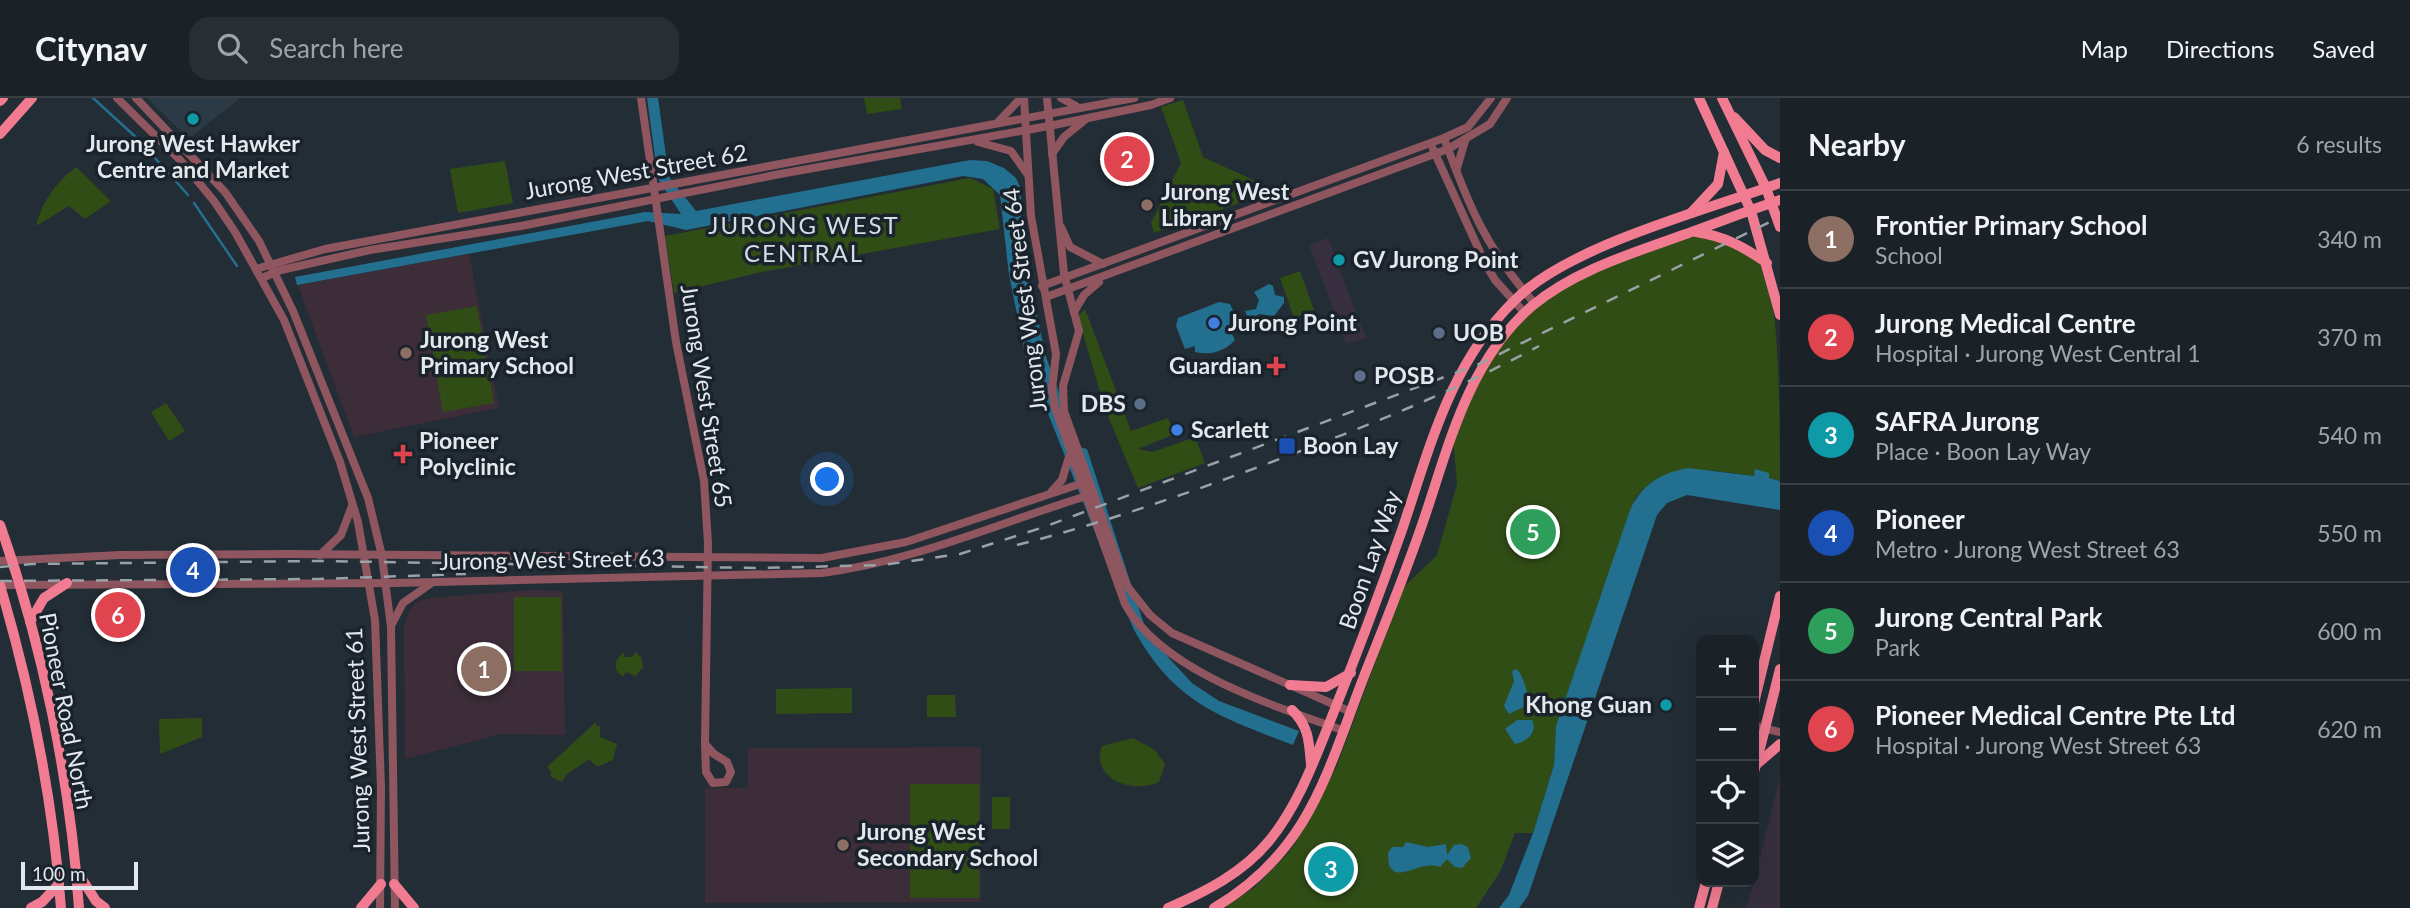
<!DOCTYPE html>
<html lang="en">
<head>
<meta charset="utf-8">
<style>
	:root { --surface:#1a2228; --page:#272f34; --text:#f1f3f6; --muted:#9fa4a8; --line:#383f45; --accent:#f0a279 }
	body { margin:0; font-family:Lato,sans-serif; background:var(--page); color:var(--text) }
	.controls { position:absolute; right:21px; bottom:21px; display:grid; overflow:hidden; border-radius:14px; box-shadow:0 7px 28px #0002 }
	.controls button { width:63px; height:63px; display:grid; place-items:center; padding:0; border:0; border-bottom:2px solid var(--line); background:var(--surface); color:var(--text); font:35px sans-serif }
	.scale { position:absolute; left:21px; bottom:18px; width:117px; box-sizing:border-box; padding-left:7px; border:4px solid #e2e8ed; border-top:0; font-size:19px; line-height:24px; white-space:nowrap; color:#e2e8ed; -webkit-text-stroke:5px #1a232b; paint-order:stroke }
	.you { position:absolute; left:828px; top:382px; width:24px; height:24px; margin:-18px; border:5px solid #fff; border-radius:50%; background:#1a73e8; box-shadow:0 0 0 10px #1a73e833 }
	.badge { display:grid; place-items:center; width:46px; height:46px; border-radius:50%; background:var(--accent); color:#fff; font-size:23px; font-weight:700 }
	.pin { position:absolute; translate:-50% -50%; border:4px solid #fff; box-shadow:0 2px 7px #0006 }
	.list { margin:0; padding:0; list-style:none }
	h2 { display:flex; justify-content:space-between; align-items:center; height:91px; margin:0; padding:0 28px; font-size:30px }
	h2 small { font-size:23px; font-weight:400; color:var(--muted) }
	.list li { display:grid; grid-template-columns:46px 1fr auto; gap:21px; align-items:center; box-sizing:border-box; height:98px; padding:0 28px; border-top:2px solid var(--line) }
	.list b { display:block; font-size:26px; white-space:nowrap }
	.list p { margin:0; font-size:23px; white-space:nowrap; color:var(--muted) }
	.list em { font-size:23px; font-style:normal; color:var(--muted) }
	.icon { flex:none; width:38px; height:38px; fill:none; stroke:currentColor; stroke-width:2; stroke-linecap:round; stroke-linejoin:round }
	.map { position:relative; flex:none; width:1780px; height:810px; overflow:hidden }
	header { display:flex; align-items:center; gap:42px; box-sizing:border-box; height:98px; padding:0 35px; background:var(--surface); border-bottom:2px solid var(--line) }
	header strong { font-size:33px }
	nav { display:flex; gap:38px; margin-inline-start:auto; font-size:24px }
	.search { width:490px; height:63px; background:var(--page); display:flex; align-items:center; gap:18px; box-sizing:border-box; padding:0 24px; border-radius:21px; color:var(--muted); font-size:26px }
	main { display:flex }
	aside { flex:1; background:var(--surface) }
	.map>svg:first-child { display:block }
</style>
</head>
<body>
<header>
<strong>Citynav</strong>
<div class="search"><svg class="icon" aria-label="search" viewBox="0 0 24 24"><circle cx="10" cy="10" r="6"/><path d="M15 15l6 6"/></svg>Search here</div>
<nav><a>Map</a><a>Directions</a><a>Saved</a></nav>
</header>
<main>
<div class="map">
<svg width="1780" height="810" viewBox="0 0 1780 810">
	<rect width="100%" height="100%" fill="#232d35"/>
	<polygon fill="#2b3a45" points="147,0 240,0 189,41"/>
	<g fill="#372f3f">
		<polygon points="1328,140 1366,240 1346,246 1309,147"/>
		<polygon points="1780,678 1780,810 1746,810 1754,784"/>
	</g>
	<g fill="#3d2d39">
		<polygon points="469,156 499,310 354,339 298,187"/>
		<polygon points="530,492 563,493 565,637 501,636 405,661 404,530 410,511 418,503 432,500"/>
		<polygon points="981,649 981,804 705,805 705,690 748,690 748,650"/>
	</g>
	<g fill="#314d16">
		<polygon points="864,0 900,0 902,11 867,16"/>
		<polygon points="1183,2 1203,59 1258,84 1263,97 1154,135 1151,125 1181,65 1161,9"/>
		<polygon points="505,63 513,105 458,115 450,71"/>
		<path d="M76,69L111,103L85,121L69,108L36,128C43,102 55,86 76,69Z"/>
		<polygon points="970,80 993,91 1000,131 757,175 674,195 665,138"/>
		<path d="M1692,135C1718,138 1752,150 1766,174C1780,212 1780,335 1780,383L1769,380L1755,371V378C1710,373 1666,360 1635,401L1556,628L1554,667L1533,735H1515L1500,774L1476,810H1227V807L1254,790L1289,754L1303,732L1336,670L1403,490L1437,457L1457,386L1453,339L1473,288L1525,215L1588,175Z"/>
		<polygon points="1300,173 1314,212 1294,220 1280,180"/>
		<polygon points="477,208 494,305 443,314 426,217"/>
		<polygon points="1085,211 1131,333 1168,320 1175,336 1138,351 1153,354 1195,339 1205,365 1138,390 1105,311 1078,218"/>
		<polygon points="166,305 185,333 169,343 151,314"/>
		<polygon points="514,499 561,499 562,573 514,573"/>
		<polygon points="623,554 625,559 633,559 635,554 641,559 643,569 636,578 626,574 623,579 616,572 616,563"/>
		<polygon points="852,590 852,615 776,616 776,591"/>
		<polygon points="927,597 955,597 956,619 927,619"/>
		<polygon points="202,620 202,639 160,656 159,621"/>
		<polygon points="596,624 596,628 600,628 600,639 617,646 613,662 597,669 589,661 566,677 562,684 551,679 551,673 547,669"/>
		<path d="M1133,640L1155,652L1165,666L1159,684C1134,696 1090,682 1102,648Z"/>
		<rect x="910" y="686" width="69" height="114"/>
		<rect x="992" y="699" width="18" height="32"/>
	</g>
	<g fill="#226f8f">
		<path d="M647,0H658L669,79L696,113L970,62L987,63L1004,70L1016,80L1021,91V120L1033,199L1046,259L1079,349L1087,351L1144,526L1156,546L1192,585L1219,603L1299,633L1293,647C1218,618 1174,605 1133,530L1026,260L1009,177L1000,97L983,81L963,78L686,132L648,123L297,187L295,179L645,114L681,116L658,81Z"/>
		<polygon points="1269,186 1273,188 1275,197 1284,199 1284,205 1274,218 1259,216 1250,226 1245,213 1256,211 1259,202 1254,194"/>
		<path d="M1219,204L1230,206L1242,231L1231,234L1235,242C1225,253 1211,258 1195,254V248L1185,251L1176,228L1178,220Z"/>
		<path d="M1688,370L1754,378L1755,371L1769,375V380L1780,383V412L1687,397L1667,405L1657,417L1528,798L1519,810H1499L1509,797L1533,735L1554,667L1556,628L1630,412C1642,386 1661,375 1688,370Z"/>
		<path d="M1517,571C1526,583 1525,593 1532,605L1509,616L1504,608L1514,583L1512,573Z"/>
		<path d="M1517,622H1532C1538,635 1527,643 1515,646L1505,631Z"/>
		<path d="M1406,744L1428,749L1446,746L1447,757L1454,747L1461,746L1468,749L1471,760L1462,770L1455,769L1447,761L1440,769C1423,763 1409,777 1395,774L1389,768L1388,755L1392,749H1403Z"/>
	</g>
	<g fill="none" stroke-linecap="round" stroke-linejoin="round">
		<g stroke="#226f8f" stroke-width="2.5">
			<polyline points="93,0 139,42 188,97"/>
			<polyline points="194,105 237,168"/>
		</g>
		<g stroke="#8f565f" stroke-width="8">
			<polyline points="117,0 180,62 214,103 235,134 284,222 340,364 358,424 375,522 381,690 380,810"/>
			<polyline points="136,0 225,94 259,143 293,213 368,400 382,458 391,529 395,810"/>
			<polyline points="641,0 676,244 704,383 708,445 705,646 706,674 713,685 726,684 731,674 727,664 714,656 705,646"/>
			<path d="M1024,0L1031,118L1056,256L1052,291L1055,310L1125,506C1162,574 1275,608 1345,633"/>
			<polyline points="1047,0 1064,176 1079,233 1063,288 1064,313 1127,488 1150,517 1172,535 1351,614"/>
			<polyline points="1061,0 1076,8"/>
			<polyline points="999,23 1021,0"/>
			<path d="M1444,40C1469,109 1486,150 1535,206"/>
			<polyline points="978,44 1011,53 1028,77"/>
			<polyline points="1433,51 1485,165 1495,182 1525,215"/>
			<polyline points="1052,56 1064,39 1086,21"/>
			<polyline points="1457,70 1465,43"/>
			<polyline points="1061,129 1070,149 1103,166"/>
			<polyline points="256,171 325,151 1134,0"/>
			<polyline points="262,180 281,172 370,152 521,128 780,76 1049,28 1151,7 1170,0"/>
			<polyline points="1042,188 1444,40 1468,29 1491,0"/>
			<polyline points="1046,199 1448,51 1490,26 1507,0"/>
			<polyline points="1074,214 1084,197 1099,184"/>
			<polyline points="1052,393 1062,382 1069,359"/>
			<polyline points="320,457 341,437 352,408"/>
			<polyline points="0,463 120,457 290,456 822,460 906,444 1089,383"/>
			<path d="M0,487L393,485L822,475C916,463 1003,423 1093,396"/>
			<polyline points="392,526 403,505 433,484"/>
			<polyline points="1754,628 1780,634"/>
		</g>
		<g stroke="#f17c91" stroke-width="10">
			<polyline points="1699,0 1751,113 1780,217"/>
			<polyline points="1722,0 1766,90 1780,129"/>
			<polyline points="0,3 3,0"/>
			<polyline points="1734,19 1765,52 1780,60"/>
			<polyline points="0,36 32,0"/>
			<polyline points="1691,115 1718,86 1724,54"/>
			<path d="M1696,134C1724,138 1744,149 1767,165"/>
			<path d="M0,427C43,548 70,682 79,810"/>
			<path d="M0,487C30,589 53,703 61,810"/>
			<polyline points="30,524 44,500 67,485"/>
			<polyline points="1290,587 1326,589 1351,575"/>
			<polyline points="1754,605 1780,498"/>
			<path d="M1292,612C1309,628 1309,644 1311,667"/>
			<polyline points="1757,666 1780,646"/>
			<polyline points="1754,674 1780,571"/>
			<polyline points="78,775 96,803 105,810"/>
			<polyline points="394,786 414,810"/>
			<polyline points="31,810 42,804 59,786"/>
			<polyline points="361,810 381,786"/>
			<path d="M1168,810C1205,794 1243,775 1269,743C1297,709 1313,666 1329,626C1355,561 1379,497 1402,432C1430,349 1450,265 1515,202C1570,147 1705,113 1780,85"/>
			<path d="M1214,810C1309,754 1326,677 1363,581C1385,525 1408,470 1427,412C1451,339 1471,261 1532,208C1574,173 1630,156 1680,138C1714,126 1747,113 1780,102"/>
			<polyline points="1699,810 1706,784"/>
			<polyline points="1712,810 1719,784"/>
		</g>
		<g stroke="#9aa1a7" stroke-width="2.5" stroke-dasharray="12 12" stroke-linecap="butt">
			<path d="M1017,447C1108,424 1197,392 1285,359C1372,326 1457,292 1539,248"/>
			<polyline points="0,469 32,466 317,463 759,470 883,467 960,456 1044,429 1479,266 1780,119"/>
			<polyline points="0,483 318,481 466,476"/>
		</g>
	</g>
	<g fill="#0f9aa8" stroke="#1a232b" stroke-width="2.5">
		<circle cx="193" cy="21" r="7"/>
		<circle cx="1339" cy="162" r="7"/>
		<circle cx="1666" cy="607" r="7"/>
	</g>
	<g fill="#8d6e63" stroke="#1a232b" stroke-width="2.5">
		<circle cx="1147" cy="107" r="7"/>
		<circle cx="406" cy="255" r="7"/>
		<circle cx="843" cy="747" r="7"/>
	</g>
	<g fill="#3f7fe0" stroke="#1a232b" stroke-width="2.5">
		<circle cx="1214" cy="225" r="7"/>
		<circle cx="1177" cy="332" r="7"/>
	</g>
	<g fill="#5c6f8a" stroke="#1a232b" stroke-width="2.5">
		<circle cx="1439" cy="235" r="7"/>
		<circle cx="1360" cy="278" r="7"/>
		<circle cx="1140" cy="306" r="7"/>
	</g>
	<g fill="#e0444e" stroke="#1a232b" stroke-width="2.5">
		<path d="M1272.5 257.5h7v7h7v7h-7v7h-7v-7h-7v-7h7z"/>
		<path d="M399.5 345.5h7v7h7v7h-7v7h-7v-7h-7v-7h7z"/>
	</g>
	<rect fill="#1a4fb4" stroke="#1a232b" stroke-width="2.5" x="1278" y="339" width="18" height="18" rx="3.5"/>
	<g text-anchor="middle" stroke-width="7" stroke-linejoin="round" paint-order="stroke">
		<g font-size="23" font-weight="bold" fill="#e2e8ed" stroke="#1a232b" text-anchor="start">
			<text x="193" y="54" text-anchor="middle">Jurong West Hawker<tspan x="193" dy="26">Centre and Market</tspan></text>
			<text x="1161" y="102">Jurong West<tspan x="1161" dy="26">Library</tspan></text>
			<text x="1353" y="170">GV Jurong Point</text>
			<text x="1228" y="233">Jurong Point</text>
			<text x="1453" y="243">UOB</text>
			<text x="420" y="250">Jurong West<tspan x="420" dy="26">Primary School</tspan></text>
			<text x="1262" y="276" text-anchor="end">Guardian</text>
			<text x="1374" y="286">POSB</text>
			<text x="1126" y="314" text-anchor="end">DBS</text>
			<text x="1191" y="340">Scarlett</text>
			<text x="419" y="351">Pioneer<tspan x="419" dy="26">Polyclinic</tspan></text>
			<text x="1303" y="356">Boon Lay</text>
			<text x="1652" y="615" text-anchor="end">Khong Guan</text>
			<text x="857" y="742">Jurong West<tspan x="857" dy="26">Secondary School</tspan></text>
		</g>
		<g font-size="23" fill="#e2e8ed" stroke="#1a232b">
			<text transform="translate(636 74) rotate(-10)" y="8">Jurong West Street 62</text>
			<text transform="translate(1025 202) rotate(-97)" y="8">Jurong West Street 64</text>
			<text transform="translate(706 298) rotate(81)" y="8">Jurong West Street 65</text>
			<text transform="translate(552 462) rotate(-1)" y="8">Jurong West Street 63</text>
			<text transform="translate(1370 462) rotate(-71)" y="8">Boon Lay Way</text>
			<text transform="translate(66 613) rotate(79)" y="8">Pioneer Road North</text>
			<text transform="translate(358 642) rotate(-92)" y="8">Jurong West Street 61</text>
		</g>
		<g font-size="24" letter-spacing="2" fill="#d0dce6" stroke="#1a232b">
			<text x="804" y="136">JURONG WEST<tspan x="804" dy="28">CENTRAL</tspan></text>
		</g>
	</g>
</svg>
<div class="controls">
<button>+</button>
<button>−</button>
<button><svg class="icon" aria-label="locate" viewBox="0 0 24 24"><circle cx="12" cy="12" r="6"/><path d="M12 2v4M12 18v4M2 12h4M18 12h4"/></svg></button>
<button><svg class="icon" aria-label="layers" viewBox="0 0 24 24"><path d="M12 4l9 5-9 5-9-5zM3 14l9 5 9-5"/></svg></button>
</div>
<div class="scale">100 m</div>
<div class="you"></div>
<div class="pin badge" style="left:484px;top:571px;background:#8d6e63">1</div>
<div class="pin badge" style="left:1127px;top:61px;background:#e0444e">2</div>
<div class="pin badge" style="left:1331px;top:771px;background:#0f9aa8">3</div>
<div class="pin badge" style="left:193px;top:472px;background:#1a4fb4">4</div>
<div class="pin badge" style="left:1533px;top:434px;background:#2e9e5b">5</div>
<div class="pin badge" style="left:118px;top:517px;background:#e0444e">6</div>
</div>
<aside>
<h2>Nearby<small>6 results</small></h2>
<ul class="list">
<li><span class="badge" style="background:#8d6e63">1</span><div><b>Frontier Primary School</b><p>School</p></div><em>340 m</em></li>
<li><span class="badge" style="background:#e0444e">2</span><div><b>Jurong Medical Centre</b><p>Hospital · Jurong West Central 1</p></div><em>370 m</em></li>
<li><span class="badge" style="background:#0f9aa8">3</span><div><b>SAFRA Jurong</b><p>Place · Boon Lay Way</p></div><em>540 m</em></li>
<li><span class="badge" style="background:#1a4fb4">4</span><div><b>Pioneer</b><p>Metro · Jurong West Street 63</p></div><em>550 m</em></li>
<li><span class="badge" style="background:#2e9e5b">5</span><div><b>Jurong Central Park</b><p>Park</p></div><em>600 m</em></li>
<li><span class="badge" style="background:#e0444e">6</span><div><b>Pioneer Medical Centre Pte Ltd</b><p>Hospital · Jurong West Street 63</p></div><em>620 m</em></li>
</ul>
</aside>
</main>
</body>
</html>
